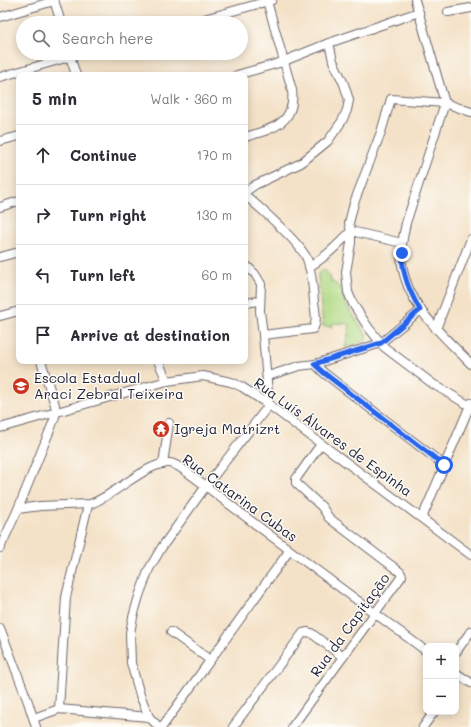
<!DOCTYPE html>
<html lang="en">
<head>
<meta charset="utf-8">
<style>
	:root { --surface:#fff; --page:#f2f2f3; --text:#2b2b33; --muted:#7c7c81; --line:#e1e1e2 }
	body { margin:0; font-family:Mali,sans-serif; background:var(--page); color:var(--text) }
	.controls { position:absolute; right:12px; bottom:12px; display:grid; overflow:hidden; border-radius:8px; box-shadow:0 2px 10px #0003 }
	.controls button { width:36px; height:36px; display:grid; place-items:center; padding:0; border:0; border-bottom:1px solid var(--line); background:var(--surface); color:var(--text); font:20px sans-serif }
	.stop { position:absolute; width:12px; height:12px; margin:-9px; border:3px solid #2563eb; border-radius:50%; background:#fff }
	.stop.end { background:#2563eb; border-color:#fff; box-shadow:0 1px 4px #0008 }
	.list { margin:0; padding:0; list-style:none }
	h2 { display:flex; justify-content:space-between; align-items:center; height:52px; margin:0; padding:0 16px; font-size:17px }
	h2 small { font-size:13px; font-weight:400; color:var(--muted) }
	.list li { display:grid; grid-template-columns:26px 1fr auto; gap:12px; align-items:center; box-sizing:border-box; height:60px; padding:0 16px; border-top:1px solid var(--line) }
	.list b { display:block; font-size:15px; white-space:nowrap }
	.list em { font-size:13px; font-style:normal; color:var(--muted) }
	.icon { flex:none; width:22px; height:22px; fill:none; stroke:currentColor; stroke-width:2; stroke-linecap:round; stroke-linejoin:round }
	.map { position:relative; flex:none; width:471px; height:727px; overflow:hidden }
	.search { position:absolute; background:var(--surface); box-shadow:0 2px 10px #0003; left:16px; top:16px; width:232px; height:44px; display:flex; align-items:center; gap:10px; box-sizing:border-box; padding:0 14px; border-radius:22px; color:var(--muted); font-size:15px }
	.panel { position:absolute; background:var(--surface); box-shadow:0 2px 10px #0003; left:16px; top:72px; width:232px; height:292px; border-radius:8px }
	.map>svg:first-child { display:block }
</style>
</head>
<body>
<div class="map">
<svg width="471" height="727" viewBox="0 0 471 727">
	<rect width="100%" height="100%" fill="#fdfcf7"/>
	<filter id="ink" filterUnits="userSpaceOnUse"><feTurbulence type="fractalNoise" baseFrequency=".025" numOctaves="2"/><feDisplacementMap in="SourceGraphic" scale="8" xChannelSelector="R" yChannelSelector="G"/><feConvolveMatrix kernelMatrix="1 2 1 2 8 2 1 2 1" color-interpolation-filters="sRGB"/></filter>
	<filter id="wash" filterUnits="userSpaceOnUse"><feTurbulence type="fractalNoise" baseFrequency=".012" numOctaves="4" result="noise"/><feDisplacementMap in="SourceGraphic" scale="16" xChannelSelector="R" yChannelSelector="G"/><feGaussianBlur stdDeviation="0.9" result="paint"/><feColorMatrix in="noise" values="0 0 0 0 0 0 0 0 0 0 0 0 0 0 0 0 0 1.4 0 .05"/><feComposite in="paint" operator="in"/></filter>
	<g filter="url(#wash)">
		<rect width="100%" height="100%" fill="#f4e2c8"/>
		<polygon fill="#b0d983" stroke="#697e5f" points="324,269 331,278 330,280 341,288 345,303 366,334 367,338 365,341 345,348 350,324 333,323 332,327 323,326 318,277 318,274"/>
	</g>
	<g filter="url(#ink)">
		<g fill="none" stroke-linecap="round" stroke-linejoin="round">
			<g stroke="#6c656c" stroke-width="10">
				<g id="minor">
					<polyline points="54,0 61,23"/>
					<polyline points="415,0 445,103"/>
					<polyline points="448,12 471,8"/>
					<polyline points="0,17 54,1"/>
					<polyline points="190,23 272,0"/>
					<polyline points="69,53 76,75"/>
					<polyline points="237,75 279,63 329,43 419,12"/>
					<polyline points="0,77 83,53"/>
					<path d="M445,103L406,223C403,237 400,251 402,265C408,307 443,335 471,364"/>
					<path d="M245,137C272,129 296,124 292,90L267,1"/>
					<polyline points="0,141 19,136"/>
					<polyline points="245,192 255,185 301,163 328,141 342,121 347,110 349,100 344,84 333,61 329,43"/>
					<path d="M245,195C260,208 300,242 307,259C312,272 313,288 314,302C315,310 318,321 313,329L263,335"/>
					<polyline points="0,207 19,201"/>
					<polyline points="351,231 402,243"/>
					<polyline points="0,257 19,252"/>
					<polyline points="245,264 255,274 261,284 260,311 263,335 269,405"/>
					<path d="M309,267C325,258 338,245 351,231"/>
					<polyline points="245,303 259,301"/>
					<polyline points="0,316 19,311"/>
					<polyline points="436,329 471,239"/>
					<polyline points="158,361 167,381"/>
					<polyline points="315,364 324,373 444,465"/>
					<polyline points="268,376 299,366 315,364 381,343 421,310"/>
					<polyline points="470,406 433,384 384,347 368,327 353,304 348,292 346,272 351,243 351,231 349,223 354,203 381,132 391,99 445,103 471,112"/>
					<polyline points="0,428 167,381 203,376 231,382 242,387 269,405 471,555"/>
					<polyline points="163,464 169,423"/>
					<path d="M18,509L40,506L90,504C113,497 148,461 170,463C180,464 210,490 220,497C288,550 357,600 426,651"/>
					<polyline points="422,518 471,403"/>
					<polyline points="0,548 18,509 54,420 56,412 55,405 41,361"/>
					<polyline points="0,628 28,702 36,727"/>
					<polyline points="171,632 210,660"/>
					<polyline points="456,652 471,631"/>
					<polyline points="456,673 471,683"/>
					<polyline points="59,709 66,597 88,505"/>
					<polyline points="34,718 59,709 149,717"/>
					<polyline points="159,727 149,717 140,695 131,663 130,633 133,617 139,596 149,569 162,547 206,486 269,405"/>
					<polyline points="162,727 289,551"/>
					<polyline points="233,727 303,633 308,632 311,633 343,657"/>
					<polyline points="292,727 402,576 400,572 329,518 322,507 296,483 296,479 298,476 321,444"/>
					<polyline points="423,727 434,712"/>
				</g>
			</g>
			<use href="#minor" stroke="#fff" stroke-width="8"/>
		</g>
	</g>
	<g fill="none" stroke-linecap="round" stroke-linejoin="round" filter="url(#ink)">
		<path stroke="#2563eb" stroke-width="5" d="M402,253C402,275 410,292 420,310L381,343L314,364L324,373L444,465"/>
	</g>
	<defs>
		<g id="school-disc" transform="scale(0.9)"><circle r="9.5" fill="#c8321e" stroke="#fdfcf7"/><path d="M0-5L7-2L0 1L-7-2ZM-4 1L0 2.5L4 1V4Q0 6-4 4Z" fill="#fff"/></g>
		<g id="temple-disc" transform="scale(0.9)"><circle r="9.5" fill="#c8321e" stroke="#fdfcf7"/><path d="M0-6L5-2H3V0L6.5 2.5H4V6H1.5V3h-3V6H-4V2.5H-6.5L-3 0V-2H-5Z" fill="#fff"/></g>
	</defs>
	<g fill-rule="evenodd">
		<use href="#school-disc" x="21" y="386"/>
		<use href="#temple-disc" x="161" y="429"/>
	</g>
	<g text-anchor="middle" stroke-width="3" stroke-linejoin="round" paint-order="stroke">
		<g font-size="14" fill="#22223b" stroke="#fdfcf7" text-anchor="start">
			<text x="34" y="383">Escola Estadual<tspan x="34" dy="16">Araci Zebral Teixeira</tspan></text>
			<text x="174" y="434">Igreja Matrizrt</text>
		</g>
		<g font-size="14" fill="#22223b" stroke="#fdfcf7">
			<text transform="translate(333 437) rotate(36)" y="5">Rua Luís Álvares de Espinha</text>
			<text transform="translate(240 498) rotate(36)" y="5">Rua Catarina Cubas</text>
			<text transform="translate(350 625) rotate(-54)" y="5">Rua da Capitação</text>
		</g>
	</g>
</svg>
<div class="controls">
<button>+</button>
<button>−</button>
</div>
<div class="stop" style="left:444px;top:465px"></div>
<div class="stop end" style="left:402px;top:253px"></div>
<div class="search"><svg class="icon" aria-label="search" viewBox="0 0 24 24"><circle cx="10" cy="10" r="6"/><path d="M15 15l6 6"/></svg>Search here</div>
<section class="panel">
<h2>5 min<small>Walk · 360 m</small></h2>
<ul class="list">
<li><svg class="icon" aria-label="ahead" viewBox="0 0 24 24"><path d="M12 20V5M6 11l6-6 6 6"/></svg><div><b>Continue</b></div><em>170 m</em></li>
<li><svg class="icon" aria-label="right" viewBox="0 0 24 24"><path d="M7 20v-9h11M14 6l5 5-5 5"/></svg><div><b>Turn right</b></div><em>130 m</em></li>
<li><svg class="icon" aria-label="left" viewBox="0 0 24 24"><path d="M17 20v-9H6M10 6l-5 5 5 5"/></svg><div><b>Turn left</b></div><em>60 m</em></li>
<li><svg class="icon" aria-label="arrive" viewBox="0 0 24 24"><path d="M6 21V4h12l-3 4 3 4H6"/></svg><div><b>Arrive at destination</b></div></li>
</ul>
</section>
</div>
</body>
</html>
